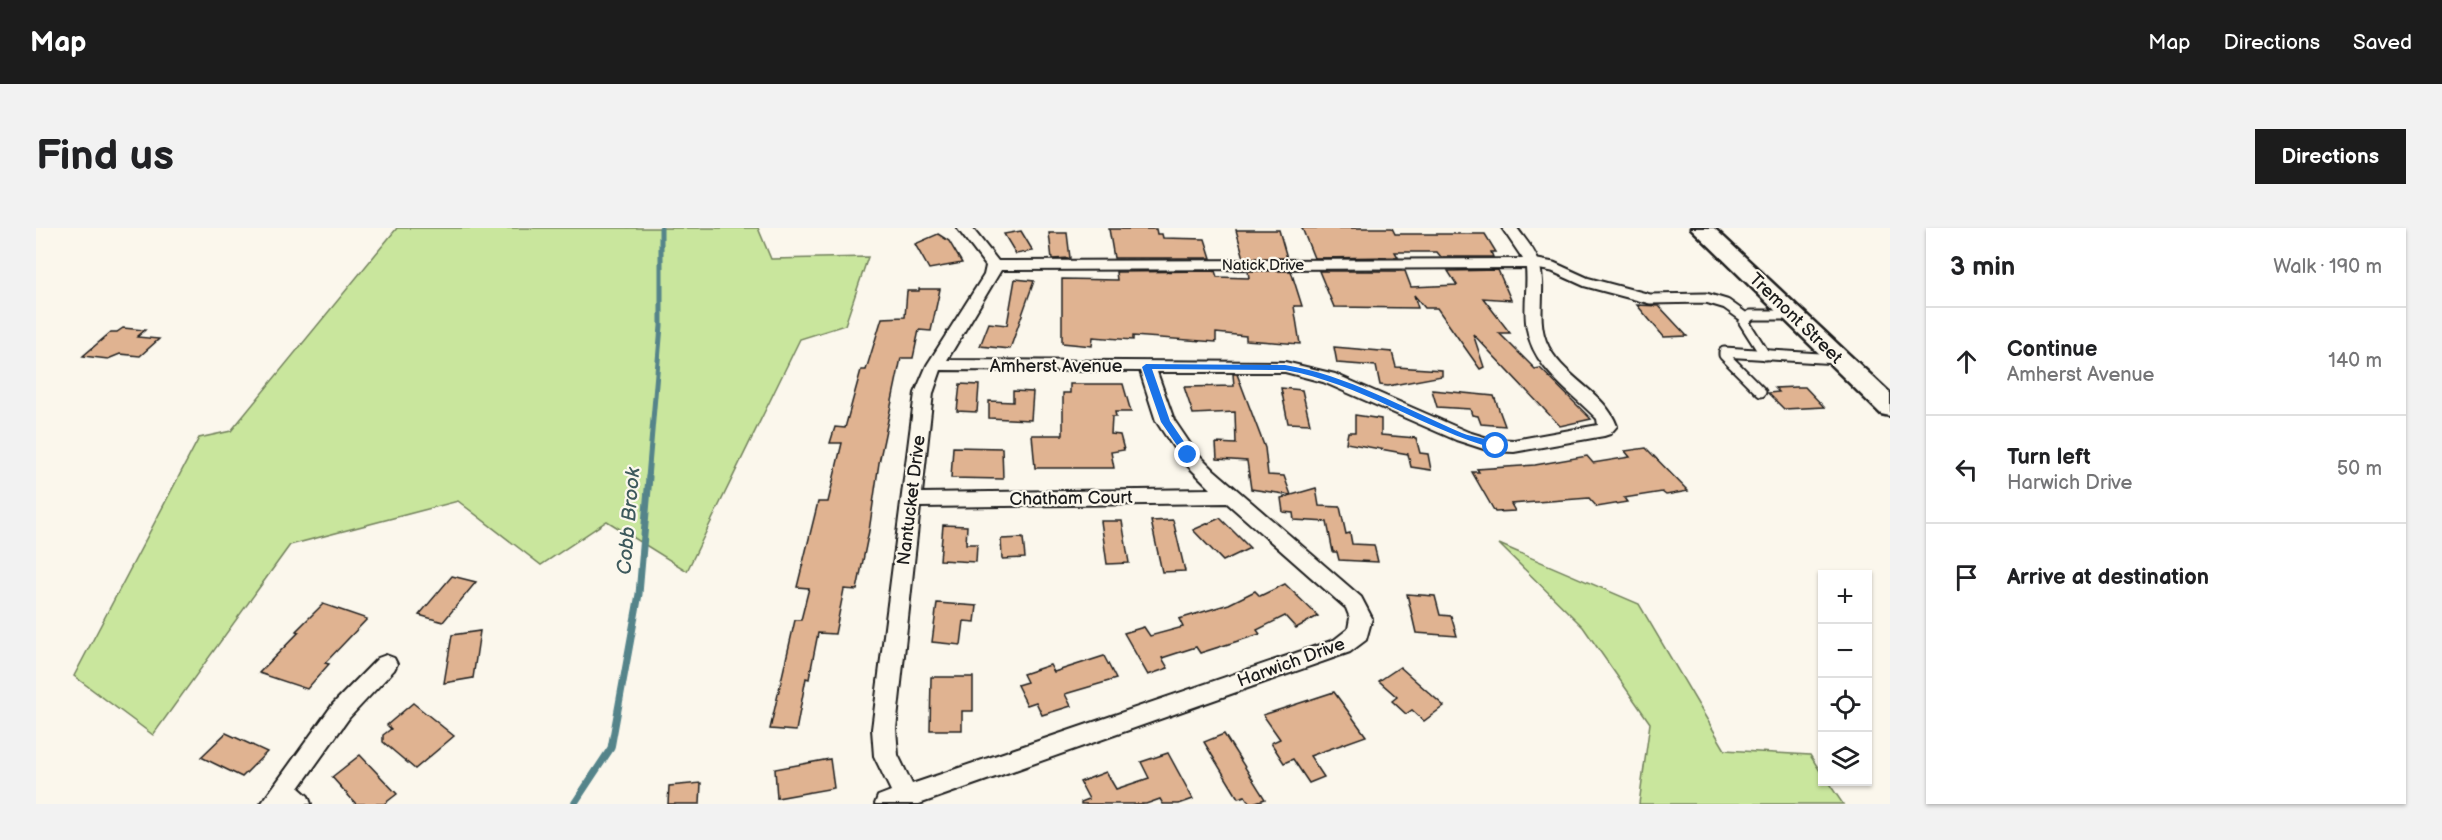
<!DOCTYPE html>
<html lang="en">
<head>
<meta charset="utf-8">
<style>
	:root { --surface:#fff; --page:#f2f2f2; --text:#202124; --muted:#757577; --line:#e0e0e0; --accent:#1c1c1c }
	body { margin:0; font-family:"Balsamiq Sans",sans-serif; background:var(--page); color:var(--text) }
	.controls { position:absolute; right:18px; bottom:18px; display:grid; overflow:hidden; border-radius:0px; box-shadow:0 2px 4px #0004 }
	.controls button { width:54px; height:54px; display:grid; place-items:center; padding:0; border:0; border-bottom:2px solid var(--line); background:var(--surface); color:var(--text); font:30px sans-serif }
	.stop { position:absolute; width:18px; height:18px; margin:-14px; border:4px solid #1a73e8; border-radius:50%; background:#fff }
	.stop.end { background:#1a73e8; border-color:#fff; box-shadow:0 2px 6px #0008 }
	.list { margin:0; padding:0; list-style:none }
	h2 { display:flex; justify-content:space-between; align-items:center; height:78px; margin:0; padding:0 24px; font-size:26px }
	h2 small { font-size:20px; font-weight:400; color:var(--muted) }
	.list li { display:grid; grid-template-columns:39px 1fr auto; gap:18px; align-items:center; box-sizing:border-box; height:108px; padding:0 24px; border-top:2px solid var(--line) }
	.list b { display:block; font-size:22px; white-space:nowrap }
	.list p { margin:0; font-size:20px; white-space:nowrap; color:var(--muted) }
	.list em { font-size:20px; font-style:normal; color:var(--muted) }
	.icon { flex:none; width:33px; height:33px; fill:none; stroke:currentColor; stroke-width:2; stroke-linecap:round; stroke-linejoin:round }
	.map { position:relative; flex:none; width:1854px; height:576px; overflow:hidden; border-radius:0px }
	header { display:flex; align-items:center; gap:36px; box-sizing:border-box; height:84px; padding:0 30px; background:var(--accent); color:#fff }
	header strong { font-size:28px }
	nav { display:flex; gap:33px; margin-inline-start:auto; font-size:21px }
	.intro { display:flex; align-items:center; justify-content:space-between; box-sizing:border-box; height:144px; padding:0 36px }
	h1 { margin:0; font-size:42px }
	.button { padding:15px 27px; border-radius:0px; background:var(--accent); color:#fff; font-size:21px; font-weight:700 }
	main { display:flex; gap:36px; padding:0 36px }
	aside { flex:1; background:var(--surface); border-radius:0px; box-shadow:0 2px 4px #0004 }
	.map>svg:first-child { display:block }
</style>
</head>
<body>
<header>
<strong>Map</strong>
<nav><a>Map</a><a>Directions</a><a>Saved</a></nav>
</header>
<div class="intro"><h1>Find us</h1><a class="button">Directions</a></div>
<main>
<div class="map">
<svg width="1854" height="576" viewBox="0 0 1854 576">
	<rect width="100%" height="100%" fill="#fbf7ec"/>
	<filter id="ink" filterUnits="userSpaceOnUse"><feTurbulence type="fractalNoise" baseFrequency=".0167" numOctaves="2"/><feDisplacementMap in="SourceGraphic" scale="12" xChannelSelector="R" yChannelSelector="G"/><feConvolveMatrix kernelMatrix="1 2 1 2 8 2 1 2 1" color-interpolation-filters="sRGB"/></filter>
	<g filter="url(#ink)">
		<g fill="#c9e69d" stroke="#72815c" stroke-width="1.5">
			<polygon points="361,0 722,0 735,31 832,29 809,97 764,111 651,343 571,293 505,337 422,273 254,317 117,507 38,448 163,210 195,203"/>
			<polygon points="1463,316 1603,376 1689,522 1774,527 1786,546 1786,554 1792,554 1807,576 1603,576 1614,495 1547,399"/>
		</g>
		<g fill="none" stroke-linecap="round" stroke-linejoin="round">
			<polyline stroke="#54848a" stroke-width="5" points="612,250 625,98 625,0"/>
			<polyline stroke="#54848a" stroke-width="7" points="538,576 575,520 603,366 613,249"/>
		</g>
		<g fill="#e0b391" stroke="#1c1c1c" stroke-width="1.5">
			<polygon points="1266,0 1356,0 1359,6 1449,6 1460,24 1455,24 1457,29 1405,29 1401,24 1359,24 1362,29 1278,30"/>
			<polygon points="1073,1 1120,1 1121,6 1126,6 1127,10 1169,11 1175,30 1078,30"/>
			<polygon points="1200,2 1243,2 1251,30 1208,30"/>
			<polygon points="985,3 997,23 980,26 968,6"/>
			<polygon points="1013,5 1031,5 1034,30 1016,31"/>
			<polygon points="902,6 913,13 926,35 893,41 879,16"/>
			<polygon points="1462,42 1475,72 1447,70 1474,105 1463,105 1499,141 1504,140 1555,191 1524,198 1437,106 1448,139 1444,141 1401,80 1389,80 1378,67 1382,80 1298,79 1283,43 1369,43 1375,59 1421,57 1412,43"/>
			<polygon points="1179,43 1181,49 1213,50 1212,43 1255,43 1266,78 1258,78 1264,116 1210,112 1210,108 1180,105 1180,114 1097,108 1097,112 1057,109 1056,118 1026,115 1026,51 1081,52 1080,44"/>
			<polygon points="979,51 998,53 974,121 944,118 953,95 971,97"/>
			<polygon points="883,61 904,61 895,103 883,102 877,130 865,130 843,235 833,303 821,362 808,361 799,406 782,405 773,451 770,450 760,503 734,501 759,392 765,392 773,360 761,359 782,274 792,274 806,215 794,215 799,199 809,200 825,142 830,142 846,90 869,89 871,63 883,63"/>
			<polygon points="1601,77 1623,78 1651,108 1628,109"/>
			<polygon points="87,100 109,102 101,109 123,111 104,128 84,126 72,131 47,128 75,104 81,104"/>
			<polygon points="1298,119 1356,124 1360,139 1406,142 1406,148 1352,158 1344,157 1340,138 1301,135"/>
			<polygon points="1197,146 1201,146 1229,220 1232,247 1248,248 1255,267 1215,261 1211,233 1181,231 1180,215 1200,216 1199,184 1157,186 1148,159 1198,158"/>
			<polygon points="924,156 943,157 941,184 921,183"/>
			<polygon points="1034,156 1087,156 1095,184 1079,184 1080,189 1076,189 1075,206 1084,207 1088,222 1075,224 1078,240 999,240 996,207 1027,207 1027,165 1034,165"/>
			<polygon points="1760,159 1769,159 1788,179 1748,181 1732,165 1743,164 1739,160"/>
			<polygon points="1245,160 1266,162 1274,196 1252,195"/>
			<polygon points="1396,162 1458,168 1469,198 1445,196 1442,188 1436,187 1434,181 1401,179"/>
			<polygon points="977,163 997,164 995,192 953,190 953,173 977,174"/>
			<polygon points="1319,187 1345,191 1345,207 1380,210 1384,225 1392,226 1395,242 1375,239 1372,226 1310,215 1312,204 1319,204"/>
			<polygon points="917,219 966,220 967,251 915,250"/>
			<polygon points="1610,220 1652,263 1630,267 1626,264 1588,270 1591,274 1561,279 1553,270 1475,276 1479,283 1459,284 1436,244 1443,244 1441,241 1499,237 1551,228 1557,235 1594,229 1589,223"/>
			<polygon points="1280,260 1283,278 1304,279 1310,306 1314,305 1316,316 1338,317 1342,334 1303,332 1301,324 1297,324 1291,294 1258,292 1257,285 1247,284 1245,270"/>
			<polygon points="1184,290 1214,320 1187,333 1157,302"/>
			<polygon points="1137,292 1149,343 1126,344 1115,293"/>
			<polygon points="1065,293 1086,293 1093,335 1071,336"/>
			<polygon points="907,297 931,298 930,316 941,316 940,334 904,332"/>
			<polygon points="987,310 989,330 966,331 965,311"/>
			<polygon points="416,348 440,354 407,394 383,387"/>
			<polygon points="1249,356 1282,388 1260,400 1249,388 1221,402 1224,406 1164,425 1160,419 1126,430 1132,440 1112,447 1088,405 1108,399 1114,408 1147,399 1143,391 1193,376 1219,363 1224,368"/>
			<polygon points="1371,366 1399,368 1404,387 1415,388 1421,408 1380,405"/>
			<polygon points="901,375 941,378 939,394 928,393 925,417 896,414"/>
			<polygon points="287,376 331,391 289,435 293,436 271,461 223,445 263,404 260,403"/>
			<polygon points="444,403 437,450 408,455 416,407"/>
			<polygon points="1068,428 1080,451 1029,466 1035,478 1006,487 1000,474 991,477 981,457 991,454 987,446 1014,437 1018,444"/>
			<polygon points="1364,439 1408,478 1388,493 1376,482 1370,486 1356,473 1361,469 1343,453"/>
			<polygon points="895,449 937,449 937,483 926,483 926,502 894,502"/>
			<polygon points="1298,464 1330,508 1274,528 1288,549 1273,555 1257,531 1248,535 1235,515 1244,511 1227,487"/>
			<polygon points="377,475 418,508 379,541 347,514 347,507 355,501 351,497"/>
			<polygon points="190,505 231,524 206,549 165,529"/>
			<polygon points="1188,506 1229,571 1214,576 1209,568 1202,570 1168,514"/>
			<polygon points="1132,525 1157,571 1143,576 1127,576 1124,571 1110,576 1045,576 1045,574 1053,571 1044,554 1070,544 1080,561 1113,550 1105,534"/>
			<polygon points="324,527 361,566 348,576 320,576 296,549"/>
			<polygon points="794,531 798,560 741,570 739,541"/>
			<polygon points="665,555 664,576 632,576 633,558"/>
		</g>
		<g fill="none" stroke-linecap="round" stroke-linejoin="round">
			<g stroke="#1c1c1c" stroke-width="13">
				<g id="service">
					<polyline points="1496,35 1517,39 1550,54 1614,71 1670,70 1690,76 1711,91"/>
					<polyline points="1729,127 1708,94 1715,87 1757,87"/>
					<polyline points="1725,164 1688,127 1688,124 1801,131"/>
				</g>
			</g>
			<g stroke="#1c1c1c" stroke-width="4">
				<g id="minor">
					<path d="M921,0H936L962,33L1487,31L1466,0H1481C1489,11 1499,22 1503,35C1511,60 1500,88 1510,113C1524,149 1569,163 1581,198L1574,206L1568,208L1478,224L1454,223L1420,212L1287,154L1249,144H1121L1138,192L1159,223L1178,242L1325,369L1336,390L1330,412L1314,424L883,576H839L842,568L855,563L838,528L836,501L879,165L891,137L948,47L950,38ZM1490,40C1492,60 1487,81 1491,101C1497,140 1535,164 1561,191L1562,197L1478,212L1455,211L1432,204L1299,146L1249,134L911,132L965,42ZM905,142L1104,143L1120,193L1145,231L1175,261L886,265L897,165ZM1191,275L1310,380L1314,390L1312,401L1298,412L876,556L862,527L860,501L884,279Z"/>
					<polygon points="350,427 358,430 361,436 358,442 313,490 263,560 272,568 275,576 225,576 297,476 342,430"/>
				</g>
			</g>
			<g stroke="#1c1c1c" stroke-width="5">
				<polygon id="secondary" points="1655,0 1678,0 1854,165 1854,188 1845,186"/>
			</g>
			<use href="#service" stroke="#fbf7ec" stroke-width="9"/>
			<use href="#minor" fill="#fbf7ec" fill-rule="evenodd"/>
			<use href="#secondary" fill="#fbf7ec" fill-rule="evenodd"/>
		</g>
	</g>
	<path fill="#1a73e8" d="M1110,136L1249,137C1311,147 1368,180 1426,205C1438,210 1455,210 1465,218L1460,221C1388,201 1323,155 1249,142L1116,141L1134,193L1157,227L1152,230L1149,229L1125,194L1106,139Z"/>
	<g text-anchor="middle" stroke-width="4.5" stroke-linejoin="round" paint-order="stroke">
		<g font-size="15" fill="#1c1c1c" stroke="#fbf7ec">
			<text x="1227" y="42">Natick Drive</text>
		</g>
		<g font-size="18" fill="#1c1c1c" stroke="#fbf7ec">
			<text transform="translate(1760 90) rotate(44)" y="6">Tremont Street</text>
			<text x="1020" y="144">Amherst Avenue</text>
			<text transform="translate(1035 270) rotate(-1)" y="6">Chatham Court</text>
			<text transform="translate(875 272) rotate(-83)" y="6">Nantucket Drive</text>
			<text transform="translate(1255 434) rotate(-20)" y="6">Harwich Drive</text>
		</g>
		<g font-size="20" font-style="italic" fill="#3d595c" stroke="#fbf7ec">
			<text transform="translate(592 293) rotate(-85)" y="7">Cobb Brook</text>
		</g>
	</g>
</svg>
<div class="controls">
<button>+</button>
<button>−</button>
<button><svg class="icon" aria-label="locate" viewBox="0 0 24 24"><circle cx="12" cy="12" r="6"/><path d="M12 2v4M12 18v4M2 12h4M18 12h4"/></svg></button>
<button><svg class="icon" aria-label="layers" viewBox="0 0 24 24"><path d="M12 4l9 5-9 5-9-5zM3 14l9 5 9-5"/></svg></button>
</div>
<div class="stop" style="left:1460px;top:218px"></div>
<div class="stop end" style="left:1152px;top:227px"></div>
</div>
<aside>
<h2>3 min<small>Walk · 190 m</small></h2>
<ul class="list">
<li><svg class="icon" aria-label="ahead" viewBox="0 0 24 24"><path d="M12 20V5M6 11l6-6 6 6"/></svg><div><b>Continue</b><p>Amherst Avenue</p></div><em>140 m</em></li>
<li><svg class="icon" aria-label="left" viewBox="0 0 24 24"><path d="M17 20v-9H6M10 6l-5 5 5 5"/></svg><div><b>Turn left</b><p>Harwich Drive</p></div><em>50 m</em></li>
<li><svg class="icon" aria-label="arrive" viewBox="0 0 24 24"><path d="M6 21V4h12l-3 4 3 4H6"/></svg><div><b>Arrive at destination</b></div></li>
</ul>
</aside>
</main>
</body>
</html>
